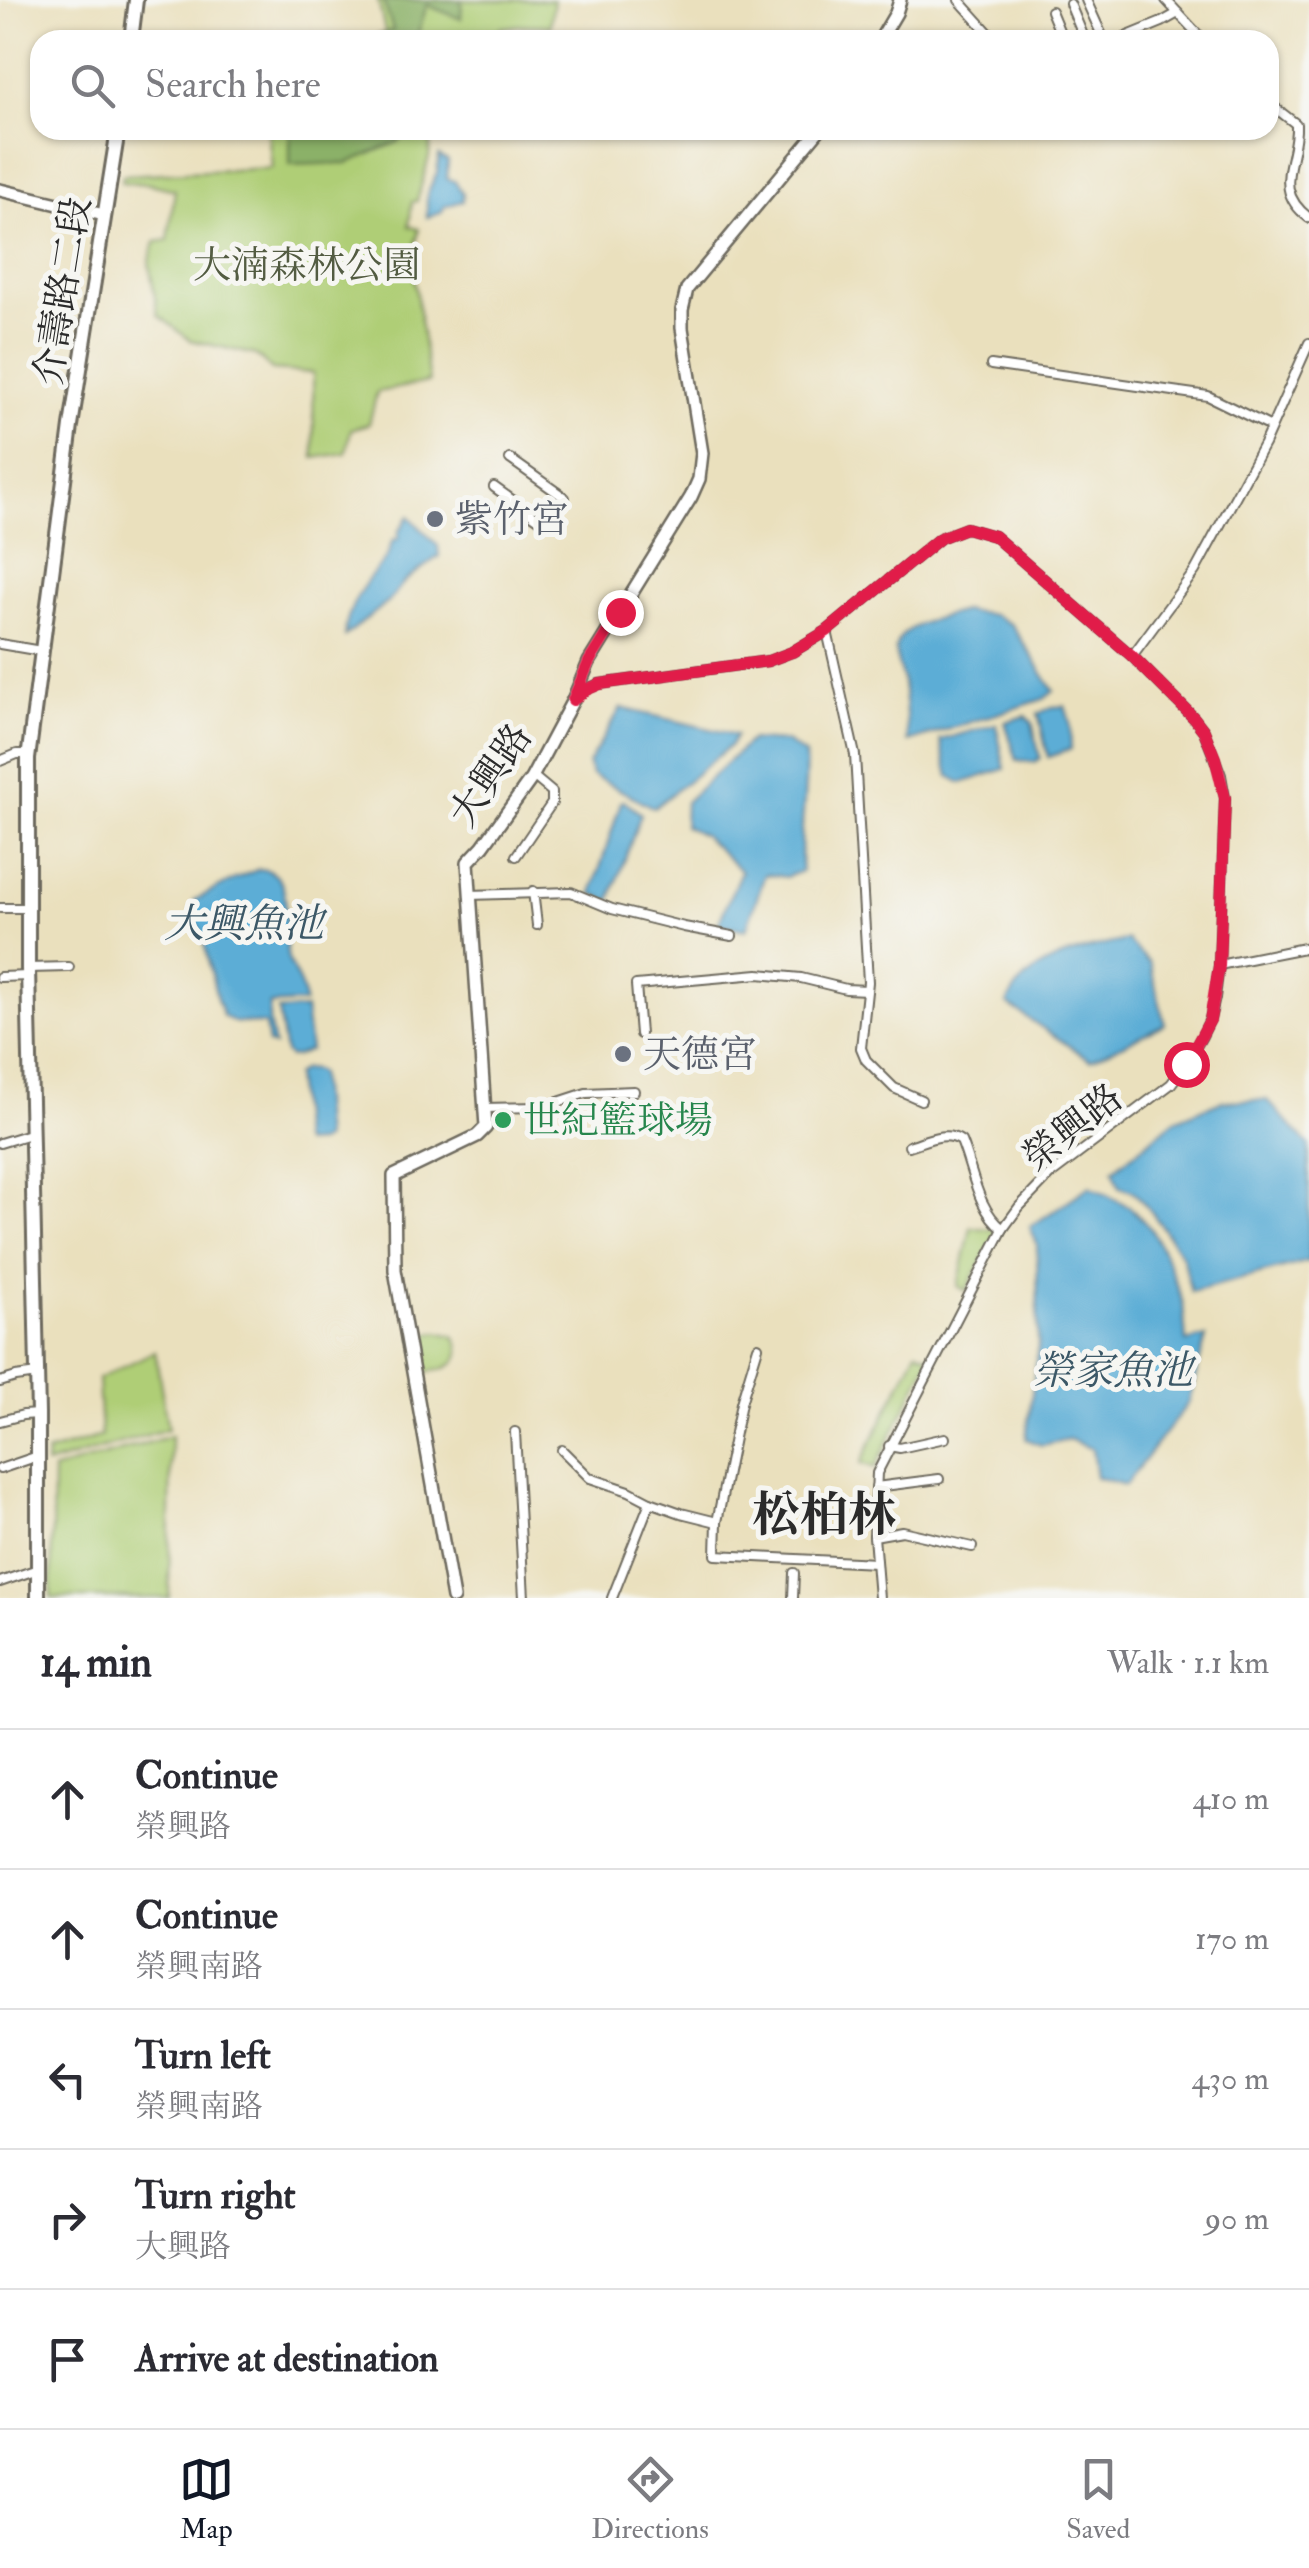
<!DOCTYPE html>
<html lang="en">
<head>
<meta charset="utf-8">
<style>
	:root { --surface:#fff; --page:#f7f7f7; --text:#2b2b33; --muted:#7c7c81; --line:#e1e1e2; --accent:#111827 }
	body { margin:0; font-family:"IM FELL Double Pica","Noto Serif TC",serif; background:var(--page); color:var(--text) }
	.stop { position:absolute; width:30px; height:30px; margin:-22px; border:8px solid #e11d48; border-radius:50%; background:#fff }
	.stop.end { background:#e11d48; border-color:#fff; box-shadow:0 2px 10px #0008 }
	.list { margin:0; padding:0; list-style:none }
	h2 { display:flex; justify-content:space-between; align-items:center; height:130px; margin:0; padding:0 40px; font-size:42px }
	h2 small { font-size:32px; font-weight:400; color:var(--muted) }
	.list li { display:grid; grid-template-columns:65px 1fr auto; gap:30px; align-items:center; box-sizing:border-box; height:140px; padding:0 40px; border-top:2px solid var(--line) }
	.list b { display:block; font-size:38px; white-space:nowrap }
	.list p { margin:0; font-size:32px; white-space:nowrap; color:var(--muted) }
	.list em { font-size:32px; font-style:normal; color:var(--muted) }
	.icon { flex:none; width:55px; height:55px; fill:none; stroke:currentColor; stroke-width:2; stroke-linecap:round; stroke-linejoin:round }
	.map { position:relative; flex:none; width:1309px; height:1598px; overflow:hidden }
	.search { position:absolute; background:var(--surface); box-shadow:0 2px 8px #0004; left:30px; right:30px; top:30px; height:110px; display:flex; align-items:center; gap:25px; box-sizing:border-box; padding:0 35px; border-radius:30px; color:var(--muted); font-size:38px }
	.sheet { height:830px; background:var(--surface) }
	nav { display:flex; justify-content:space-around; align-items:center; box-sizing:border-box; height:140px; border-top:2px solid var(--line); background:var(--surface); font-size:28px; color:var(--muted) }
	nav a { display:grid; justify-items:center; gap:5px }
	nav .on { color:var(--accent) }
	.map>svg:first-child { display:block }
</style>
</head>
<body>
<div class="map">
<svg width="1309" height="1598" viewBox="0 0 1309 1598">
	<rect width="100%" height="100%" fill="#f6f6f2"/>
	<filter id="ink" filterUnits="userSpaceOnUse"><feTurbulence type="fractalNoise" baseFrequency=".01" numOctaves="2"/><feDisplacementMap in="SourceGraphic" scale="20" xChannelSelector="R" yChannelSelector="G"/><feConvolveMatrix kernelMatrix="1 2 1 2 8 2 1 2 1" color-interpolation-filters="sRGB"/></filter>
	<filter id="wash" filterUnits="userSpaceOnUse"><feTurbulence type="fractalNoise" baseFrequency=".0048" numOctaves="4" result="noise"/><feDisplacementMap in="SourceGraphic" scale="40" xChannelSelector="R" yChannelSelector="G"/><feGaussianBlur stdDeviation="2.25" result="paint"/><feColorMatrix in="noise" values="0 0 0 0 0 0 0 0 0 0 0 0 0 0 0 0 0 1.4 0 .05"/><feComposite in="paint" operator="in"/></filter>
	<g filter="url(#wash)">
		<rect width="100%" height="100%" fill="#eae0bd"/>
		<g fill="#afce76" stroke="#6d7c50" stroke-width="2.5">
			<polygon points="378,0 554,0 550,26 522,25 501,28 493,40 387,40"/>
			<polygon points="268,130 432,130 429,157 417,201 412,202 409,226 419,229 412,263 429,382 377,392 369,424 351,429 346,453 314,458 313,373 272,370 256,355 190,340 158,315 149,263 155,242 168,240 175,190 150,184 122,182 123,175 272,168"/>
			<polygon points="971,1227 999,1230 966,1291 958,1286"/>
			<path d="M438,1332L454,1336C471,1361 443,1374 421,1371L416,1336Z"/>
			<polygon points="155,1351 168,1429 46,1465 47,1453 101,1436 98,1379"/>
			<polygon points="917,1351 931,1357 875,1468 861,1463"/>
			<polygon points="171,1436 169,1598 51,1598 53,1470"/>
		</g>
		<g fill="#8bb167" stroke="#5b6e49" stroke-width="2.5">
			<polygon points="383,0 462,0 461,19 427,5 416,40 366,40 393,30"/>
			<polygon points="290,130 413,130 398,142 348,163 290,165"/>
		</g>
		<g fill="#5badd6" stroke="#436c80" stroke-width="2.5">
			<polygon points="439,156 448,161 447,179 455,181 463,194 463,201 445,206 441,213 427,217 427,194 437,173"/>
			<path d="M409,516L438,546L439,556L405,581L388,602L345,636C345,610 366,580 383,562C389,556 389,548 393,540L398,539L399,531Z"/>
			<path d="M963,611L994,615L1012,625L1054,691L1044,699L908,742C906,721 906,699 902,678C900,668 894,657 896,647C900,625 944,616 963,611Z"/>
			<polygon points="1065,706 1070,722 1071,749 1048,757 1038,714 1052,707"/>
			<polygon points="621,708 736,735 730,746 654,808 592,775 588,764"/>
			<polygon points="1026,716 1032,722 1040,758 1035,762 1017,760 1005,722"/>
			<polygon points="996,724 1005,769 962,783 949,776 940,740"/>
			<path d="M751,740L786,742L805,755C808,794 798,832 802,871L786,877L765,874L746,930L718,924L741,871L703,835L684,826L685,802Z"/>
			<polygon points="623,800 641,814 610,901 592,893 621,802"/>
			<path d="M259,869C299,870 281,934 288,958C293,974 305,987 304,1003L270,1005L269,1021L274,1046L268,1044L265,1025L234,1022L223,1016L217,999L202,933L191,911L195,900L237,878Z"/>
			<path d="M1127,940L1150,964L1165,1024L1090,1060L1007,1004C1026,959 1085,949 1127,940Z"/>
			<polygon points="305,1009 310,1050 296,1056 289,1057 285,1053 278,1011"/>
			<polygon points="311,1069 317,1071 319,1074 324,1140 318,1143 303,1144 301,1141 295,1075 301,1070"/>
			<polygon points="1267,1100 1309,1145 1309,1261 1191,1292 1182,1256 1153,1214 1134,1192 1120,1187 1113,1170 1175,1120 1221,1101"/>
			<polygon points="1090,1186 1130,1207 1151,1229 1167,1260 1183,1303 1186,1342 1206,1337 1189,1402 1125,1485 1096,1477 1092,1449 1069,1439 1041,1445 1026,1439 1038,1347 1037,1244 1030,1227"/>
		</g>
	</g>
	<g filter="url(#ink)">
		<g fill="none" stroke-linecap="round" stroke-linejoin="round">
			<g stroke="#6e6a5e" stroke-width="12">
				<g id="street">
					<polyline points="959,0 995,40"/>
					<polyline points="1086,0 1104,40"/>
					<polyline points="1166,0 1203,40"/>
					<polyline points="1070,4 1085,40"/>
					<polyline points="1051,11 1063,40"/>
					<polyline points="1118,40 1162,22 1178,13"/>
					<path d="M1269,103L1296,124C1298,161 1270,188 1309,218"/>
					<polyline points="991,365 1208,396 1271,427"/>
					<polyline points="510,459 565,498"/>
					<polyline points="494,487 543,522"/>
					<polyline points="827,631 855,755 868,982 861,1048 866,1060 894,1088 921,1100"/>
					<polyline points="0,644 41,651"/>
					<polyline points="1132,656 1195,571 1264,444 1309,343"/>
					<polyline points="576,697 585,690 599,684 768,661 792,652 827,631 940,538 966,528 994,536 1132,656 1194,718 1204,731 1221,775 1225,798 1219,965 1215,998 1210,1019 1202,1036 1186,1064 1171,1084 1050,1175 1019,1207 1003,1229 877,1473 874,1536 879,1598"/>
					<polyline points="0,761 17,754 28,754"/>
					<polyline points="516,856 552,803 552,792 533,776"/>
					<polyline points="533,891 537,925"/>
					<polyline points="469,895 571,892 612,909 684,927 732,936"/>
					<polyline points="0,908 28,908"/>
					<polyline points="1219,965 1309,947"/>
					<polyline points="28,968 69,967"/>
					<polyline points="0,977 29,976"/>
					<polyline points="640,1034 636,985 758,974 801,978 846,989 867,990"/>
					<polyline points="484,1108 543,1107 586,1093 634,1091"/>
					<polyline points="0,1143 33,1133"/>
					<path d="M909,1146C926,1141 945,1130 961,1141C973,1170 977,1209 1003,1229"/>
					<polyline points="758,1347 741,1403 717,1522 716,1555 876,1563"/>
					<polyline points="0,1382 16,1377 37,1374"/>
					<polyline points="0,1421 23,1415 38,1414"/>
					<polyline points="515,1432 524,1598"/>
					<polyline points="889,1446 900,1448 945,1438"/>
					<polyline points="562,1450 590,1478 629,1491 650,1502 681,1513 717,1522"/>
					<polyline points="0,1469 38,1456"/>
					<polyline points="876,1487 939,1479"/>
					<polyline points="874,1536 902,1531 972,1547"/>
					<polyline points="0,1582 38,1569"/>
					<polyline points="612,1598 650,1502"/>
					<polyline points="793,1598 794,1573"/>
				</g>
			</g>
			<g stroke="#6e6a5e" stroke-width="16">
				<g id="secondary">
					<polyline points="880,40 896,13 900,0"/>
					<polyline points="0,190 104,215"/>
					<polyline points="453,1598 395,1270 394,1176 477,1136 486,1127 468,862 483,846 531,779 573,700 589,662 691,497 699,479 702,453 682,328 682,310 687,289 819,130"/>
				</g>
			</g>
			<g stroke="#6e6a5e" stroke-width="18">
				<g id="primary">
					<polyline points="131,40 136,0"/>
					<polyline points="38,1598 38,1414 28,968 28,759 71,426 118,130"/>
				</g>
			</g>
			<use href="#street" stroke="#fff" stroke-width="8"/>
			<use href="#secondary" stroke="#fff" stroke-width="11"/>
			<use href="#primary" stroke="#fff" stroke-width="12"/>
		</g>
	</g>
	<g fill="none" stroke-linecap="round" stroke-linejoin="round" filter="url(#ink)">
		<polyline stroke="#e11d48" stroke-width="12" points="620,612 589,662 573,700 586,690 600,684 768,661 792,652 827,631 940,538 966,528 994,536 1132,656 1194,718 1204,731 1215,758 1225,798 1219,966 1210,1020 1186,1064"/>
	</g>
	<g fill="#6b7280" stroke="#f6f6f2" stroke-width="4">
		<circle cx="435" cy="519" r="10"/>
		<circle cx="623" cy="1054" r="10"/>
	</g>
	<circle fill="#2e9e5b" stroke="#f6f6f2" stroke-width="4" cx="503" cy="1120" r="10"/>
	<g text-anchor="middle" stroke-width="10" stroke-linejoin="round" paint-order="stroke">
		<g font-size="38" fill="#535c42" stroke="#f6f6f2">
			<text x="307" y="278">大湳森林公園</text>
		</g>
		<g font-size="38" fill="#2b2b2b" stroke="#f6f6f2">
			<text transform="translate(62 291) rotate(-81)" y="13">介壽路二段</text>
			<text transform="translate(490 775) rotate(-56)" y="13">大興路</text>
			<text transform="translate(1072 1127) rotate(-38)" y="13">榮興路</text>
		</g>
		<g font-size="38" fill="#5b616d" stroke="#f6f6f2" text-anchor="start">
			<text x="455" y="532">紫竹宮</text>
			<text x="643" y="1067">天德宮</text>
		</g>
		<g font-size="38" fill="#27864d" stroke="#f6f6f2" text-anchor="start">
			<text x="523" y="1133">世紀籃球場</text>
		</g>
		<g font-size="40" font-style="italic" fill="#3c5867" stroke="#f6f6f2">
			<text x="244" y="937">大興魚池</text>
			<text x="1113" y="1384">榮家魚池</text>
		</g>
		<g font-size="48" font-weight="bold" fill="#2b2b2b" stroke="#f6f6f2">
			<text x="824" y="1531">松柏林</text>
		</g>
	</g>
</svg>
<div class="stop" style="left:1186px;top:1064px"></div>
<div class="stop end" style="left:620px;top:612px"></div>
<div class="search"><svg class="icon" aria-label="search" viewBox="0 0 24 24"><circle cx="10" cy="10" r="6"/><path d="M15 15l6 6"/></svg>Search here</div>
</div>
<section class="sheet">
<h2>14 min<small>Walk · 1.1 km</small></h2>
<ul class="list">
<li><svg class="icon" aria-label="ahead" viewBox="0 0 24 24"><path d="M12 20V5M6 11l6-6 6 6"/></svg><div><b>Continue</b><p>榮興路</p></div><em>410 m</em></li>
<li><svg class="icon" aria-label="ahead" viewBox="0 0 24 24"><path d="M12 20V5M6 11l6-6 6 6"/></svg><div><b>Continue</b><p>榮興南路</p></div><em>170 m</em></li>
<li><svg class="icon" aria-label="left" viewBox="0 0 24 24"><path d="M17 20v-9H6M10 6l-5 5 5 5"/></svg><div><b>Turn left</b><p>榮興南路</p></div><em>430 m</em></li>
<li><svg class="icon" aria-label="right" viewBox="0 0 24 24"><path d="M7 20v-9h11M14 6l5 5-5 5"/></svg><div><b>Turn right</b><p>大興路</p></div><em>90 m</em></li>
<li><svg class="icon" aria-label="arrive" viewBox="0 0 24 24"><path d="M6 21V4h12l-3 4 3 4H6"/></svg><div><b>Arrive at destination</b></div></li>
</ul>
</section>
<nav>
<a class="on"><svg class="icon" aria-label="map" viewBox="0 0 24 24"><path d="M3 6l6-2 6 2 6-2v14l-6 2-6-2-6 2zM9 4v14M15 6v14"/></svg>Map</a>
<a><svg class="icon" aria-label="directions" viewBox="0 0 24 24"><path d="M12 3l9 9-9 9-9-9zM9 14v-3h6M13 9l2 2-2 2"/></svg>Directions</a>
<a><svg class="icon" aria-label="saved" viewBox="0 0 24 24"><path d="M7 4h10v16l-5-4-5 4z"/></svg>Saved</a>
</nav>
</body>
</html>
